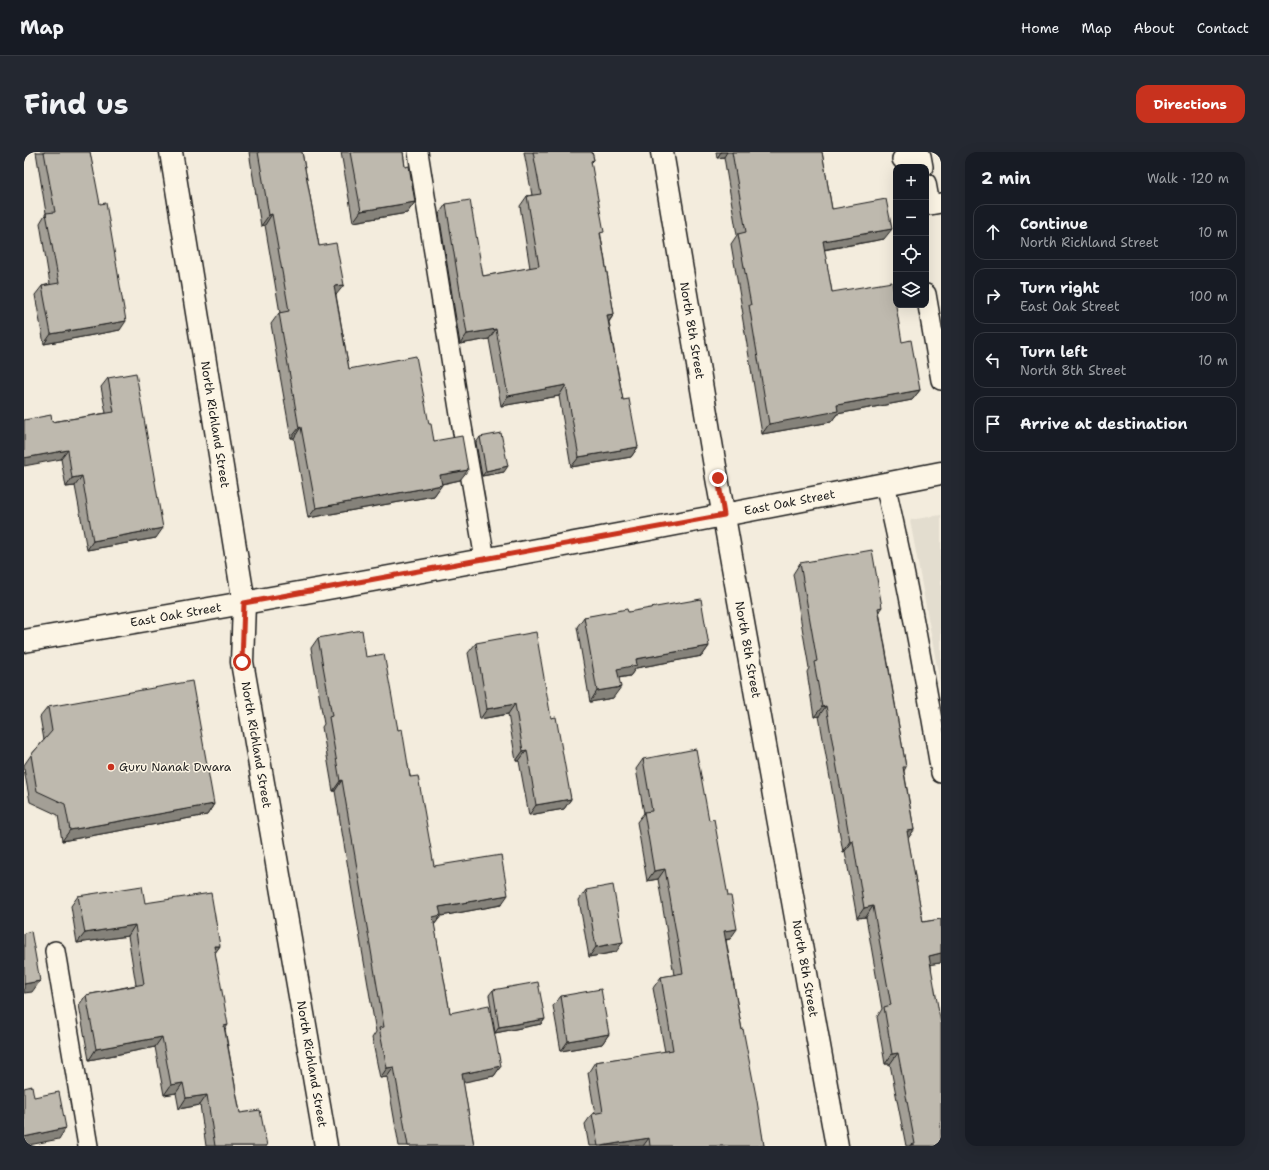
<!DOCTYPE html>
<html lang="en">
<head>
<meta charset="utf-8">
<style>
	:root { --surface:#171b24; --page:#242831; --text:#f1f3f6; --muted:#9ea1a6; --line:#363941; --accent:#c8321e }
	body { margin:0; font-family:"Shantell Sans",sans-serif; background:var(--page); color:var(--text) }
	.controls { position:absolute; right:12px; top:12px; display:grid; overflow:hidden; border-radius:8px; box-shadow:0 4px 16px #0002 }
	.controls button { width:36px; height:36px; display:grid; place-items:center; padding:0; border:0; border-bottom:1px solid var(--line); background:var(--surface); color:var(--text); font:20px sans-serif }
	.stop { position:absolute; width:12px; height:12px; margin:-9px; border:3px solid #c8321e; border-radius:50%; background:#fff }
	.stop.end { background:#c8321e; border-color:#fff; box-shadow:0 1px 4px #0008 }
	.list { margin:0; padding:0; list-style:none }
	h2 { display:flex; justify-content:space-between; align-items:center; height:52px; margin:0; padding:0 16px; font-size:17px }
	h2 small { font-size:13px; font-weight:400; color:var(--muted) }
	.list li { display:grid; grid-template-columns:26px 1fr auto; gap:12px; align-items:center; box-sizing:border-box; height:56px; margin:0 8px 8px; padding:0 8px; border:1px solid var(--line); border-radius:12px }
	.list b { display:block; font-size:15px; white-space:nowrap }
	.list p { margin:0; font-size:13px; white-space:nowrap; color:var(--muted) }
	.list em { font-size:13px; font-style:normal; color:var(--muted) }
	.icon { flex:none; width:22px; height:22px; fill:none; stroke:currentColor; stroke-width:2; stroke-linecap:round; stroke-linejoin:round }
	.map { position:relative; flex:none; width:917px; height:994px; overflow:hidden; border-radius:12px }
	header { display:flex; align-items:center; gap:24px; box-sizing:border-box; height:56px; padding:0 20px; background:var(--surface); border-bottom:1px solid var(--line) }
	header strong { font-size:19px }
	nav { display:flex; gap:22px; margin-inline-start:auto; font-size:14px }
	.intro { display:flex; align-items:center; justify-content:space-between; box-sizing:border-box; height:96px; padding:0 24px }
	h1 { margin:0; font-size:28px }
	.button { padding:10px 18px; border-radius:12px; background:var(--accent); color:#fff; font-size:14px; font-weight:700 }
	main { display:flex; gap:24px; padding:0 24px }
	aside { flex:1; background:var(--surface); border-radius:12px; box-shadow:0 4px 16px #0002 }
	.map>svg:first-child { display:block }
</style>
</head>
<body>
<header>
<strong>Map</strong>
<nav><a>Home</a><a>Map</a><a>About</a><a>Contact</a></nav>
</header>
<div class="intro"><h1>Find us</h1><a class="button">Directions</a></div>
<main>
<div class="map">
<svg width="917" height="994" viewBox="0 0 917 994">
	<rect width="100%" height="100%" fill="#f3ecdd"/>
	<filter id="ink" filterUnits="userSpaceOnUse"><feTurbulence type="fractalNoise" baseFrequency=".025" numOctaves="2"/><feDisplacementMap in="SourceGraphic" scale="8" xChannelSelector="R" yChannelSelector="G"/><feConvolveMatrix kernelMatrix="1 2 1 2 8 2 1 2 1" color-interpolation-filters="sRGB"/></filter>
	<g filter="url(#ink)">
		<polygon fill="#e3ddcf" points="917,363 917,536 886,368"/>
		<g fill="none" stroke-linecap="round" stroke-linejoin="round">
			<g stroke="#1c1c1c" stroke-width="22">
				<g id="service">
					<polyline points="394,0 437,269 461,407"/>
					<polyline points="878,7 897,4 899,15"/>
					<polyline points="902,31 906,53 917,51"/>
					<polyline points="902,142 917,228"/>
					<path d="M861,332C883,427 901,524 917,621"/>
					<polyline points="31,799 64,994"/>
				</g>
			</g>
			<g stroke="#1c1c1c" stroke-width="25">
				<g id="minor">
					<path id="s1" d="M147,0L220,451L218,510L302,994"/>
					<path id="s2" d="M638,0L693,326L813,994"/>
				</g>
			</g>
			<g stroke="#1c1c1c" stroke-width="25">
				<g id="tertiary">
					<path id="s3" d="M0,489C306,437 612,381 917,321"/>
				</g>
			</g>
			<use href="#service" stroke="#fcf5e5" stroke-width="19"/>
			<use href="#minor" stroke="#fcf5e5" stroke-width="22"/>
			<use href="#tertiary" stroke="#fcf5e5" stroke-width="22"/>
		</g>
		<g fill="#a39f96" stroke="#1c1c1c">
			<polygon points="12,0 66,0 96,178 20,192 11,143 18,134 26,132 16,71 22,61"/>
			<polygon points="225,0 278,0 295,94 312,143 325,217 405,272 410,289 436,328 418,332 410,344 284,366 270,286 267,286 247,172 255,161 256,161 241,73 237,74"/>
			<polygon points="317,0 379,0 381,15 391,50 383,61 329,70"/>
			<polygon points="500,0 568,0 570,8 567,11 577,85 590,162 585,170 599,248 614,295 607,305 547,315 535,244 477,254 465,187 436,192 415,62 422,52 459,124 506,116 496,54 503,44 508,43"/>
			<polygon points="692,0 798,0 808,57 860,87 800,98 808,140 878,190 896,238 888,248 813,262 807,270 738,282 718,163 719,162 707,92 713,83 700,5 693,6"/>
			<polygon points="84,226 132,386 63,398 51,334 42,335 37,307 28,270 82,261 77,235"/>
			<polygon points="456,285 480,320 458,324 452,291"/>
			<polygon points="776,411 858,455 855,459 882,615 880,619 890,678 884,686 899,770 917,767 917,810 916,811 907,812 917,994 882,994 866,912 861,912 853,865 858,857 842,765 833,766 821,699 819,700 795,564 790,565 783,520 785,516 769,422"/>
			<polygon points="604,460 685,494 678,504 612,516 606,524 595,526 589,546 566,550 553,475 560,465"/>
			<polygon points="294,486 342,505 374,578 410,714 477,753 417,764 410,773 426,861 477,914 470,924 439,930 450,994 375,994 363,925 356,926 348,886 352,880 311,639 309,639 298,575 300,572 287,496"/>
			<polygon points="452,491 527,566 547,647 540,657 505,663 495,609 492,609 484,562 456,567 444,501"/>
			<polygon points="24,555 190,652 183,663 38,689 34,663 6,650 0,617 0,613 7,603 20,588 16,565"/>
			<polygon points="619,607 706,787 702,788 718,878 740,994 565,994 561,972 568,962 571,962 564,921 571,910 641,900 629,836 637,825 650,823 634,727 623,729 613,670 620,661 612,617"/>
			<polygon points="562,738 592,800 565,805 555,748"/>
			<polygon points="54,744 121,751 196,794 191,800 201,877 216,961 243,994 182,994 176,953 155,957 152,941 140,943 131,895 65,908 55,853 62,843 112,833 104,784 53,791 47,754"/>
			<polygon points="469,838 521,867 517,872 471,881 465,843"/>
			<polygon points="537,844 585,882 578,892 537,899 529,854"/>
		</g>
		<g fill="#85827a" stroke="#1c1c1c">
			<polygon points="697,0 703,0 700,5 693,6"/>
			<polygon points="391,50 383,61 329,70 337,59"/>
			<polygon points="248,62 241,73 237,74 245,63"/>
			<polygon points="868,77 860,87 792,99 799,89"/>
			<polygon points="320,133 312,143 302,145 310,134"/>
			<polygon points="590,162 583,172 583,163"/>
			<polygon points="102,169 96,178 20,192 27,182"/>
			<polygon points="472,177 465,187 436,192 443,182"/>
			<polygon points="542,233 535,244 477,254 484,244"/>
			<polygon points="896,238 888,248 813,262 807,270 738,282 745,272 813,253"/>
			<polygon points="277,275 270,286 267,286 275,276"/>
			<polygon points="614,295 607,305 547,315 555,305"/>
			<polygon points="44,298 37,307 0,314 0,306"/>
			<polygon points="484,314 480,320 458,324 462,319"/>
			<polygon points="444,318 436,328 408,334 416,323"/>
			<polygon points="58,324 51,334 42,335 48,326"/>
			<polygon points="418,333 410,344 284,366 292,356"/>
			<polygon points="139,376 132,386 63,398 69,389"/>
			<polygon points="685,494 678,504 612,516 606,524 586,527 593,517 612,507"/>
			<polygon points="597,535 589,546 566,550 573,539"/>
			<polygon points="491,552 484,562 456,567 463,557"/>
			<polygon points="802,554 795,564 790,565 798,555"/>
			<polygon points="503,598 495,609 492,609 499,599"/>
			<polygon points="318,628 311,639 309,639 316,629"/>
			<polygon points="547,647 540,657 505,663 512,653"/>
			<polygon points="190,652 183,663 38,689 46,678"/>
			<polygon points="890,678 883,688 883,679"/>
			<polygon points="826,689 829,689 821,699 819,700"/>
			<polygon points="641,717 634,727 623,729 630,719"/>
			<polygon points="484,743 477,753 417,764 410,773 401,775 415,755"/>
			<polygon points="849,754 842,765 833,766 840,756"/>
			<polygon points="111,773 104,784 53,791 61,781"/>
			<polygon points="713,777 706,787 693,789 700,779"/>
			<polygon points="599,790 592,800 565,805 572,795"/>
			<polygon points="190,794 196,794 189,804"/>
			<polygon points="917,801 917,810 916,811 898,814 905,804"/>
			<polygon points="16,829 8,840 0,841 0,832"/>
			<polygon points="521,867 517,872 471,881 475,875"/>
			<polygon points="204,873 197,883 200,874"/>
			<polygon points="585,882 578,892 537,899 544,889"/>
			<polygon points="138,885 131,895 65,908 72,897"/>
			<polygon points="874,901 866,912 861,912 868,902"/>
			<polygon points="477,914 470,924 431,932 438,922"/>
			<polygon points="370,915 363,925 356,926 363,916"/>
			<polygon points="159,931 152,941 140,943 147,933"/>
			<polygon points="183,943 176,953 155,957 162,946"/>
			<polygon points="42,976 35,987 0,994 0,985"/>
			<polygon points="625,986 619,994 577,994"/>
		</g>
		<g fill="#beb9ae" stroke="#1c1c1c">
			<polygon points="20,0 66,0 76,52 82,51 102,169 27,182 18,134 35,131 22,61 31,60"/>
			<polygon points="234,0 278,0 295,94 312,91 320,133 310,134 325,217 392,204 405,272 407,272 410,289 438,284 444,318 416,323 418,333 292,356 277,275 275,276 255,161 265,159 248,62 245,63"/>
			<polygon points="326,0 379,0 381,15 385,14 391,50 337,59"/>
			<polygon points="509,0 568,0 570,8 567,9 580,80 576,81 590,162 583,163 599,248 605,247 614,295 555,305 542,233 484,244 472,177 443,182 422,52 446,48 459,124 515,114 503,44 517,42"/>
			<polygon points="708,0 798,0 808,57 862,47 868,77 799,89 808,140 868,130 878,190 887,188 896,238 813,253 814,259 745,272 725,153 727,153 714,82 722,80"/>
			<polygon points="112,221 139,376 69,389 58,324 48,326 44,298 0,306 0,268 27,263 28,270 90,260 84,226"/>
			<polygon points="477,281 484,314 462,319 456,285"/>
			<polygon points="848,398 858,455 854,456 882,615 879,615 890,678 883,679 899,770 917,767 917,801 905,804 917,872 917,994 886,994 886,993 891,992 874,901 868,902 860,855 867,853 849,754 840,756 829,689 826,689 802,554 798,555 790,510 793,509 776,411"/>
			<polygon points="677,447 685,494 612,507 613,513 593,517 597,535 573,539 560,465 603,457 604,460"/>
			<polygon points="338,478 342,505 360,502 374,578 378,577 386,625 394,624 410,714 477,703 484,743 415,755 417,763 409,765 426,861 465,853 477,914 438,922 450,994 384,994 370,915 363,916 355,876 360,875 318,628 316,629 305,565 308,564 294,486"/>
			<polygon points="512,480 527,566 532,565 547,647 512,653 503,598 499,599 491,552 463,557 452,491"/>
			<polygon points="168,529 190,652 46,678 41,652 13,639 7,603 28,579 24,555"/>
			<polygon points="672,597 685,668 690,667 704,744 707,744 713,777 700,779 718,878 719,877 733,949 740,994 626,994 625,986 577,994 574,994 568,962 579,960 571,910 649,898 637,825 659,821 641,717 630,719 620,660 628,659 619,607"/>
			<polygon points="589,733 599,790 572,795 562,738"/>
			<polygon points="118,734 121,751 187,741 196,794 190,794 204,873 200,874 216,961 236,958 243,994 191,994 183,943 162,946 159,931 147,933 138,885 72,897 62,843 120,832 111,773 61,781 54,744"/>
			<polygon points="7,779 16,829 0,832 0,781"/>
			<polygon points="514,830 521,867 475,875 469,838"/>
			<polygon points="577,837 585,882 544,889 537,844"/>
			<polygon points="8,934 10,945 35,940 42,976 0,985 0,936"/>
		</g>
	</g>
	<g fill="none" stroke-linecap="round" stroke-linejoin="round" filter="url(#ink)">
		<polyline stroke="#c8321e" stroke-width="5" points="218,510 220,451 700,363 694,326"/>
	</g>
	<circle fill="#c8321e" stroke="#fcf5e5" stroke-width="1.5" cx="87" cy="615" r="4"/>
	<g text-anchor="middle" stroke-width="3" stroke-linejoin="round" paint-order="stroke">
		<g font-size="12" fill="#1c1c1c" stroke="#fcf5e5">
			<text dy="4" stroke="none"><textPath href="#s2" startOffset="181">North 8th Street</textPath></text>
			<text dy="4" stroke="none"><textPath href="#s1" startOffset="276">North Richland Street</textPath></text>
			<text dy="4" stroke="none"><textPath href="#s3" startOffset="778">East Oak Street</textPath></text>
			<text dy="4" stroke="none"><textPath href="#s3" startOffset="154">East Oak Street</textPath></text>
			<text dy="4" stroke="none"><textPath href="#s2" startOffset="505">North 8th Street</textPath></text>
			<text dy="4" stroke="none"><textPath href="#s1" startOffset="600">North Richland Street</textPath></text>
			<text dy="4" stroke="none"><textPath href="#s2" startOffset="829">North 8th Street</textPath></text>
			<text dy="4" stroke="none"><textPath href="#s1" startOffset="924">North Richland Street</textPath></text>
		</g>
		<g font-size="12" fill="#1c1c1c" stroke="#fcf5e5" text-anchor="start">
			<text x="95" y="619">Guru Nanak Dwara</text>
		</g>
	</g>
</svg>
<div class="controls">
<button>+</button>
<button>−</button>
<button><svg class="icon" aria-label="locate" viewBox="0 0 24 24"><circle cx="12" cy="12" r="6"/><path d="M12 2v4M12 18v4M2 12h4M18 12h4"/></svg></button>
<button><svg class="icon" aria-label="layers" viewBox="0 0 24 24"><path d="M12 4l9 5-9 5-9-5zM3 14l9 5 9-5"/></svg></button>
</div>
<div class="stop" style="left:218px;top:510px"></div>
<div class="stop end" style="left:694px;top:326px"></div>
</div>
<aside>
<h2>2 min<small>Walk · 120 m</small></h2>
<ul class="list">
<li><svg class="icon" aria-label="ahead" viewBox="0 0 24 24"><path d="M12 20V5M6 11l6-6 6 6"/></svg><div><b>Continue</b><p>North Richland Street</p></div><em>10 m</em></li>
<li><svg class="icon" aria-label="right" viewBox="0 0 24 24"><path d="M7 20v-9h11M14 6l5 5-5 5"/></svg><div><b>Turn right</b><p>East Oak Street</p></div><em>100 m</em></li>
<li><svg class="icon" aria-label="left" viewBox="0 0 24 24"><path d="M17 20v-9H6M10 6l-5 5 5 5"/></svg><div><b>Turn left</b><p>North 8th Street</p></div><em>10 m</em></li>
<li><svg class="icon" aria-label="arrive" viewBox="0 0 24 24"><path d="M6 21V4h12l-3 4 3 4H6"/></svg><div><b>Arrive at destination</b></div></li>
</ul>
</aside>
</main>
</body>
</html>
